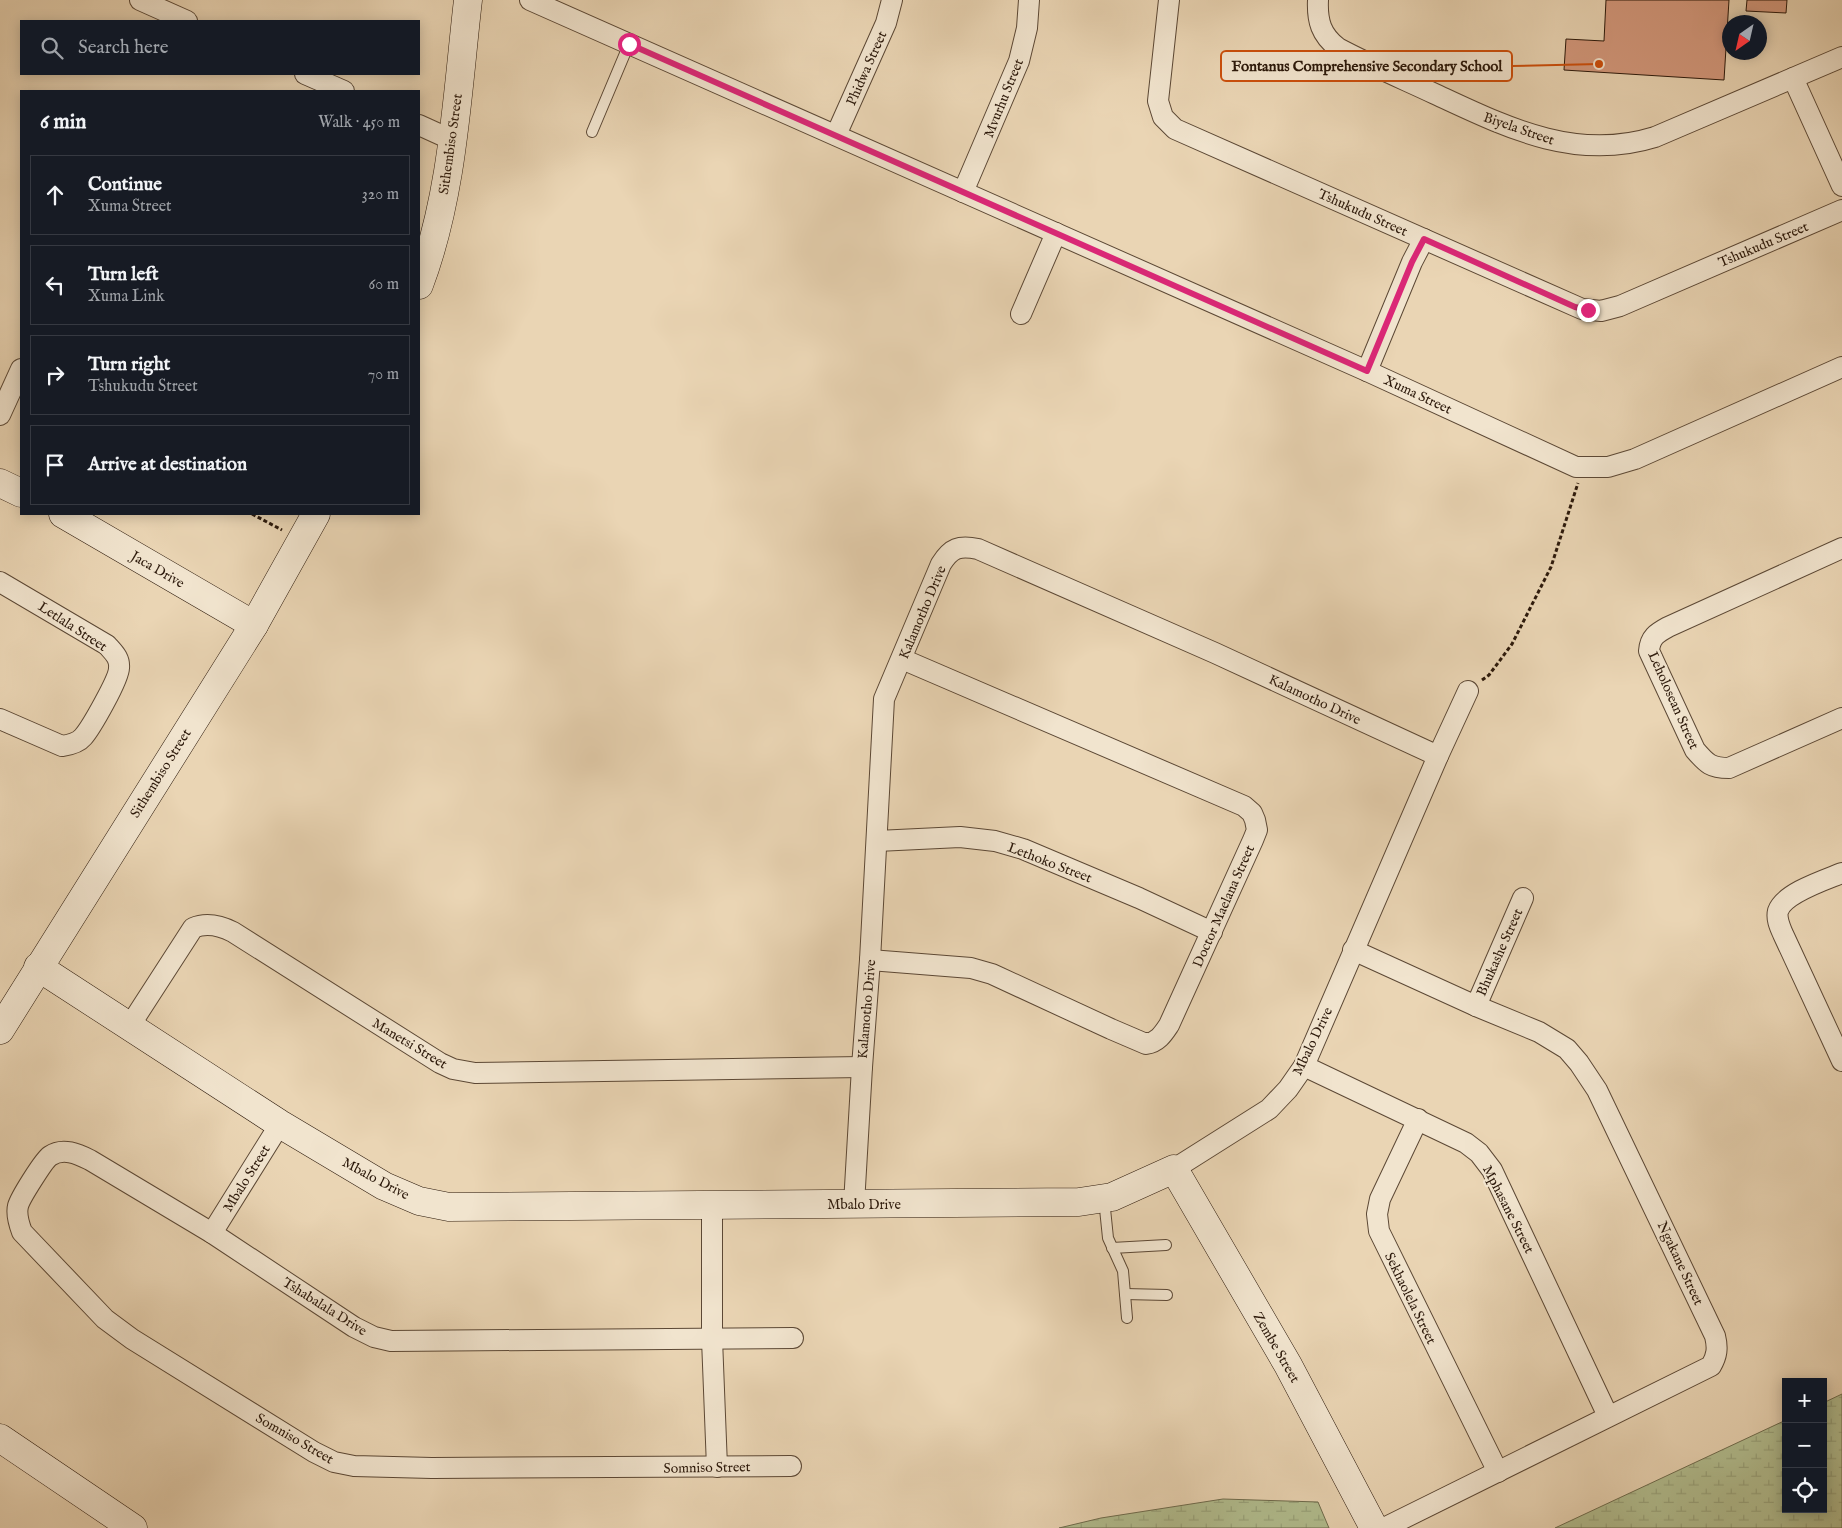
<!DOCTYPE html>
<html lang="en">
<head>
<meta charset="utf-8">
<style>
	:root { --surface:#171b24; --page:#20242c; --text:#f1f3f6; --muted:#9ea1a6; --line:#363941 }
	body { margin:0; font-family:"IM FELL English",serif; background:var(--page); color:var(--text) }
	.controls { position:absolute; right:15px; bottom:15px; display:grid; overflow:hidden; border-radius:0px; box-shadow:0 2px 12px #0003 }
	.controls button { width:45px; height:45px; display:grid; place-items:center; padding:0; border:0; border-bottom:1px solid var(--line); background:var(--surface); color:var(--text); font:25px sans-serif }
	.compass { position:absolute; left:1722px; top:15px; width:45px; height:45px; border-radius:50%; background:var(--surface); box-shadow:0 2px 12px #0003; rotate:214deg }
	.stop { position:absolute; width:15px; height:15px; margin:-11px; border:4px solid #db2777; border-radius:50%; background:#fff }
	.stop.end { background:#db2777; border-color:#fff; box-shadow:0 1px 5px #0008 }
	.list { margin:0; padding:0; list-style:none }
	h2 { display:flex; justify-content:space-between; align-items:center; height:65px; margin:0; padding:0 20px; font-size:21px }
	h2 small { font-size:16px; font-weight:400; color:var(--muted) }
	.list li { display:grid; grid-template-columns:32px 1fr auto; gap:15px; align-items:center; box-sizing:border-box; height:80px; margin:0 10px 10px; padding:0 10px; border:1px solid var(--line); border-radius:0px }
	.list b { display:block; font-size:19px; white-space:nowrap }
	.list p { margin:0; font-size:16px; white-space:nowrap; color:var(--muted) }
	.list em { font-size:16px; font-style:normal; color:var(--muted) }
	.icon { flex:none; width:28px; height:28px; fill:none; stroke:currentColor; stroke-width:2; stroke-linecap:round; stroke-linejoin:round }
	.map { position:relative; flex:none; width:1842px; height:1528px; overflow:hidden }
	.search { position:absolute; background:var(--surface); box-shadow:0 2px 12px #0003; left:20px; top:20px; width:400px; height:55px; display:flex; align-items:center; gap:12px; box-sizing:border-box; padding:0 18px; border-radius:0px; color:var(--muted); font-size:19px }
	.panel { position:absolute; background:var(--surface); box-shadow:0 2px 12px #0003; left:20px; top:90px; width:400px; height:425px; border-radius:0px }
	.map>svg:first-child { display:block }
</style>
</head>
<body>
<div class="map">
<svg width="1842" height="1528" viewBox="0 0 1842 1528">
	<defs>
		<pattern id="wetland-marsh" width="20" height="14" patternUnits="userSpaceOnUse" patternTransform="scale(1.25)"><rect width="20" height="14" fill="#b2be90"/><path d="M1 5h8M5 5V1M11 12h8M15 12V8" fill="none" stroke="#99a37b"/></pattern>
	</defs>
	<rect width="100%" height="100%" fill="#ead5b4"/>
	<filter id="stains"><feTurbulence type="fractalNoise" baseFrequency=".004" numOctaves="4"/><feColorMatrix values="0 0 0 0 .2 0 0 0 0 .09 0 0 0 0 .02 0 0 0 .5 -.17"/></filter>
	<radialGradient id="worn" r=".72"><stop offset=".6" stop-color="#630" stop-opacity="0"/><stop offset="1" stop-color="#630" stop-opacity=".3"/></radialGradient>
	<g fill="url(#wetland-marsh)" stroke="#6f6c4e">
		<polygon points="1842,1394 1842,1528 1555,1528 1786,1420 1786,1509 1823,1509 1823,1403"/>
		<polygon points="1223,1499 1318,1502 1329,1528 1059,1528 1101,1518"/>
	</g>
	<g fill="#d3987c" stroke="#2c190b">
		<polygon points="1606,0 1729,0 1724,80 1564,70 1566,39 1604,41"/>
		<polygon points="1747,0 1787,0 1786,13 1746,11"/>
	</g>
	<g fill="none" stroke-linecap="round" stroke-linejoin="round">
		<g stroke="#5c4835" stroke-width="12">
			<g id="lane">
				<polyline points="592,132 629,44"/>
				<polyline points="1104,1199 1108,1238 1123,1271 1127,1318"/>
				<polyline points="1112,1248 1166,1245"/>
				<polyline points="1125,1294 1167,1295"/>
			</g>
		</g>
		<g stroke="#5c4835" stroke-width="22">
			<g id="street">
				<polyline points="140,0 187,21"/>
				<polyline points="530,0 1367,371 1576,467 1608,467 1635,459 1842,367"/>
				<polyline points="1169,0 1158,101 1163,117 1175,129 1582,309 1601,311 1620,306 1842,210"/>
				<path d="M1318,0C1317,21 1321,35 1338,48C1370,65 1403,79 1435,94C1506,127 1575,162 1655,137L1842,57"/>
				<polyline points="305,74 344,91"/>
				<polyline points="1793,78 1842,186"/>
				<polyline points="419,125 452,140"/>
				<polyline points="836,135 886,23 892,0"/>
				<polyline points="963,192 1019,61 1027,28 1029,0"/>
				<polyline points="1021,314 1056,233"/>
				<polyline points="1367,371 1412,262 1424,239"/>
				<polyline points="0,415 21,369"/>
				<path d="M1842,548L1668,627C1657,633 1650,637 1649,651L1695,750C1707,764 1711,768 1729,768L1842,718"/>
				<path d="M0,582L107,645C114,653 120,658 119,668C119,679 91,728 83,737C78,743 69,745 62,746L0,719"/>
				<polyline points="877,841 960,837 995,841 1023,849 1139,898 1212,932"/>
				<path d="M1842,873C1825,880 1784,893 1778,911C1776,919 1780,927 1783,934L1842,1061"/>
				<path d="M1353,950L1476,1006L1539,1032L1567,1049L1579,1063L1597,1090L1715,1336C1718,1348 1717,1356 1711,1366L1384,1528"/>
				<path d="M870,960L971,968L992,974L1111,1029L1146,1044C1158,1042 1163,1034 1169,1025L1253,840L1257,830L1255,820L1252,813L1244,806L902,659"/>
				<polyline points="1476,1006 1523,898"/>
				<path d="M129,1027L193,928C207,922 221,926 233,932L440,1063L453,1069L475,1073L862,1067"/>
				<polyline points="1304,1066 1466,1143 1479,1153 1492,1170 1608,1416"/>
				<polyline points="1418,1119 1380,1199 1377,1214 1379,1231 1498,1472"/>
				<polyline points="1174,1169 1269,1109 1288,1089 1304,1066 1438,756 1468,691"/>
				<polyline points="712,1204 712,1339 717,1467"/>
				<path d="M854,1204L862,1067L870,960L884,699L941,564C951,548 959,545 978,549L1215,653L1438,756"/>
				<polyline points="212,1233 280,1124"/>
				<path d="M791,1466L432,1468L354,1466L334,1462L314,1452L132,1339L105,1319L22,1232C19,1224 16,1214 18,1206C20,1198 44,1160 50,1156C63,1147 78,1154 90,1160L212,1233L354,1327L374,1337L391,1341L793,1338"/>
			</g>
		</g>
		<g stroke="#2c190b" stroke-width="29">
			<g id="secondary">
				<path d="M419,285C453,195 457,95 468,0"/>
				<polyline points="0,483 21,493"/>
				<polyline points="63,514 254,625"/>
				<polyline points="38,967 280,1124 384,1186 419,1201 449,1207 1079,1202 1112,1197 1174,1169 1288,1365 1374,1528"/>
				<polyline points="0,1030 254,625 316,514"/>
				<polyline points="0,1438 133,1528"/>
			</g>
		</g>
		<g stroke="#2c190b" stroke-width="3" stroke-dasharray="4 2.5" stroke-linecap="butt">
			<polyline points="252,514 282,530"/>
			<polyline points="1482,680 1489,675 1512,644 1551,567 1578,483"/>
		</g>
		<use href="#lane" stroke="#f1e4ce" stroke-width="10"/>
		<use href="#street" stroke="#f1e4ce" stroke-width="20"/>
		<use href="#secondary" stroke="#f1e4ce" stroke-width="28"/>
	</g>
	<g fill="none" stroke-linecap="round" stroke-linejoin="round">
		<polyline stroke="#db2777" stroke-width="6" points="629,44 1367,371 1412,262 1424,239 1575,307 1588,310"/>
	</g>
	<g text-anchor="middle" stroke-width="4.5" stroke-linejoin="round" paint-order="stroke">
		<g font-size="14" fill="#2c190b" stroke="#f1e4ce">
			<text transform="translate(866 68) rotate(-66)" y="5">Phidwa Street</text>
			<text transform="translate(1003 98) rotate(-68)" y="5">Mvurhu Street</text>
			<text transform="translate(1519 128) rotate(19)" y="5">Biyela Street</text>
			<text transform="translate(450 144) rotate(-82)" y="5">Sithembiso Street</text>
			<text transform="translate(1363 212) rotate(24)" y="5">Tshukudu Street</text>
			<text transform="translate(1763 244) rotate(-23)" y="5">Tshukudu Street</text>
			<text transform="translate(1418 394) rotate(25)" y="5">Xuma Street</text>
			<text transform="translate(158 569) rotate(30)" y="5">Jaca Drive</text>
			<text transform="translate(922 612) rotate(-67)" y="5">Kalamotho Drive</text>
			<text transform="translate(73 626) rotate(33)" y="5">Letlala Street</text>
			<text transform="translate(1315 699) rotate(25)" y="5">Kalamotho Drive</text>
			<text transform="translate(1674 700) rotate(66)" y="5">Leholosean Street</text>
			<text transform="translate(160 773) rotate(-58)" y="5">Sithembiso Street</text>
			<text transform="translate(1050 862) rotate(21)" y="5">Lethoko Street</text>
			<text transform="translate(1223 906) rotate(-66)" y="5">Doctor Maelana Street</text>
			<text transform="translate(1499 952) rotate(-66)" y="5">Bhukashe Street</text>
			<text transform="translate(866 1009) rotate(-85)" y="5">Kalamotho Drive</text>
			<text transform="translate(1312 1041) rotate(-64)" y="5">Mbalo Drive</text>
			<text transform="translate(410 1043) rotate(31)" y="5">Manetsi Street</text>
			<text transform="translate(246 1178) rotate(-58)" y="5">Mbalo Street</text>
			<text transform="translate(376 1178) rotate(28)" y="5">Mbalo Drive</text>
			<text x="864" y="1209">Mbalo Drive</text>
			<text transform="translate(1509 1209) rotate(63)" y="5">Mphasane Street</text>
			<text transform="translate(1681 1263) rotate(65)" y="5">Ngakane Street</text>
			<text transform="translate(1411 1298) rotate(64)" y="5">Sekhaolela Street</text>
			<text transform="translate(325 1306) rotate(32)" y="5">Tshabalala Drive</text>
			<text transform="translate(1277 1347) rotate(60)" y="5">Zembe Street</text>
			<text transform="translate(295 1438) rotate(30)" y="5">Somniso Street</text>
			<text transform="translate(707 1467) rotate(-1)" y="5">Somniso Street</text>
		</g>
	</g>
	<path fill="none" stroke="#cc4f0c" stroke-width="2" d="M1599 64L1512 66"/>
	<circle fill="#cc4f0c" stroke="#f1e4ce" stroke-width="2" cx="1599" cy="64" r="5"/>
	<rect fill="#f1e4ce" stroke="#cc4f0c" stroke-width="2" x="1221" y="51" width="291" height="30" rx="5"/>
	<g font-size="15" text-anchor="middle" font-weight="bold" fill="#2c190b">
		<text x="1367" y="71">Fontanus Comprehensive Secondary School</text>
	</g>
	<rect width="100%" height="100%" filter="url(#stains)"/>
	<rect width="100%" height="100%" fill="url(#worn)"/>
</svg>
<div class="controls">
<button>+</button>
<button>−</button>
<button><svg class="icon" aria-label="locate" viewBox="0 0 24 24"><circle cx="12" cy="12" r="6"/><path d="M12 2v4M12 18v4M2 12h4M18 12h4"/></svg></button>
</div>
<svg class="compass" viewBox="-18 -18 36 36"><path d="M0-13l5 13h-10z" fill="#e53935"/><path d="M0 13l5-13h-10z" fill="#9ea1a6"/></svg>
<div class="stop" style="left:629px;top:44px"></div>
<div class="stop end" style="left:1588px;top:310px"></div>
<div class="search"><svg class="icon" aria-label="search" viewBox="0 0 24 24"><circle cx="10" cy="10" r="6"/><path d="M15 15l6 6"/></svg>Search here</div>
<section class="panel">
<h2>6 min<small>Walk · 450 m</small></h2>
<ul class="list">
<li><svg class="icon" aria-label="ahead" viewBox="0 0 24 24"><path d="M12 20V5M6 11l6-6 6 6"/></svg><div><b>Continue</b><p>Xuma Street</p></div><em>320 m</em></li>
<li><svg class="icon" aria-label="left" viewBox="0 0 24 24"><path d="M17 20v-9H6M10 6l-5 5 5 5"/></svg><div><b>Turn left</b><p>Xuma Link</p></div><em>60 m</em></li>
<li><svg class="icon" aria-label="right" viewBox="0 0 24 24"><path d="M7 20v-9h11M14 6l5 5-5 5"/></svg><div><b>Turn right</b><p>Tshukudu Street</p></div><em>70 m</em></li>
<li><svg class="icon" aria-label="arrive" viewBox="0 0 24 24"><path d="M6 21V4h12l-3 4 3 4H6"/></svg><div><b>Arrive at destination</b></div></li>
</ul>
</section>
</div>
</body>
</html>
